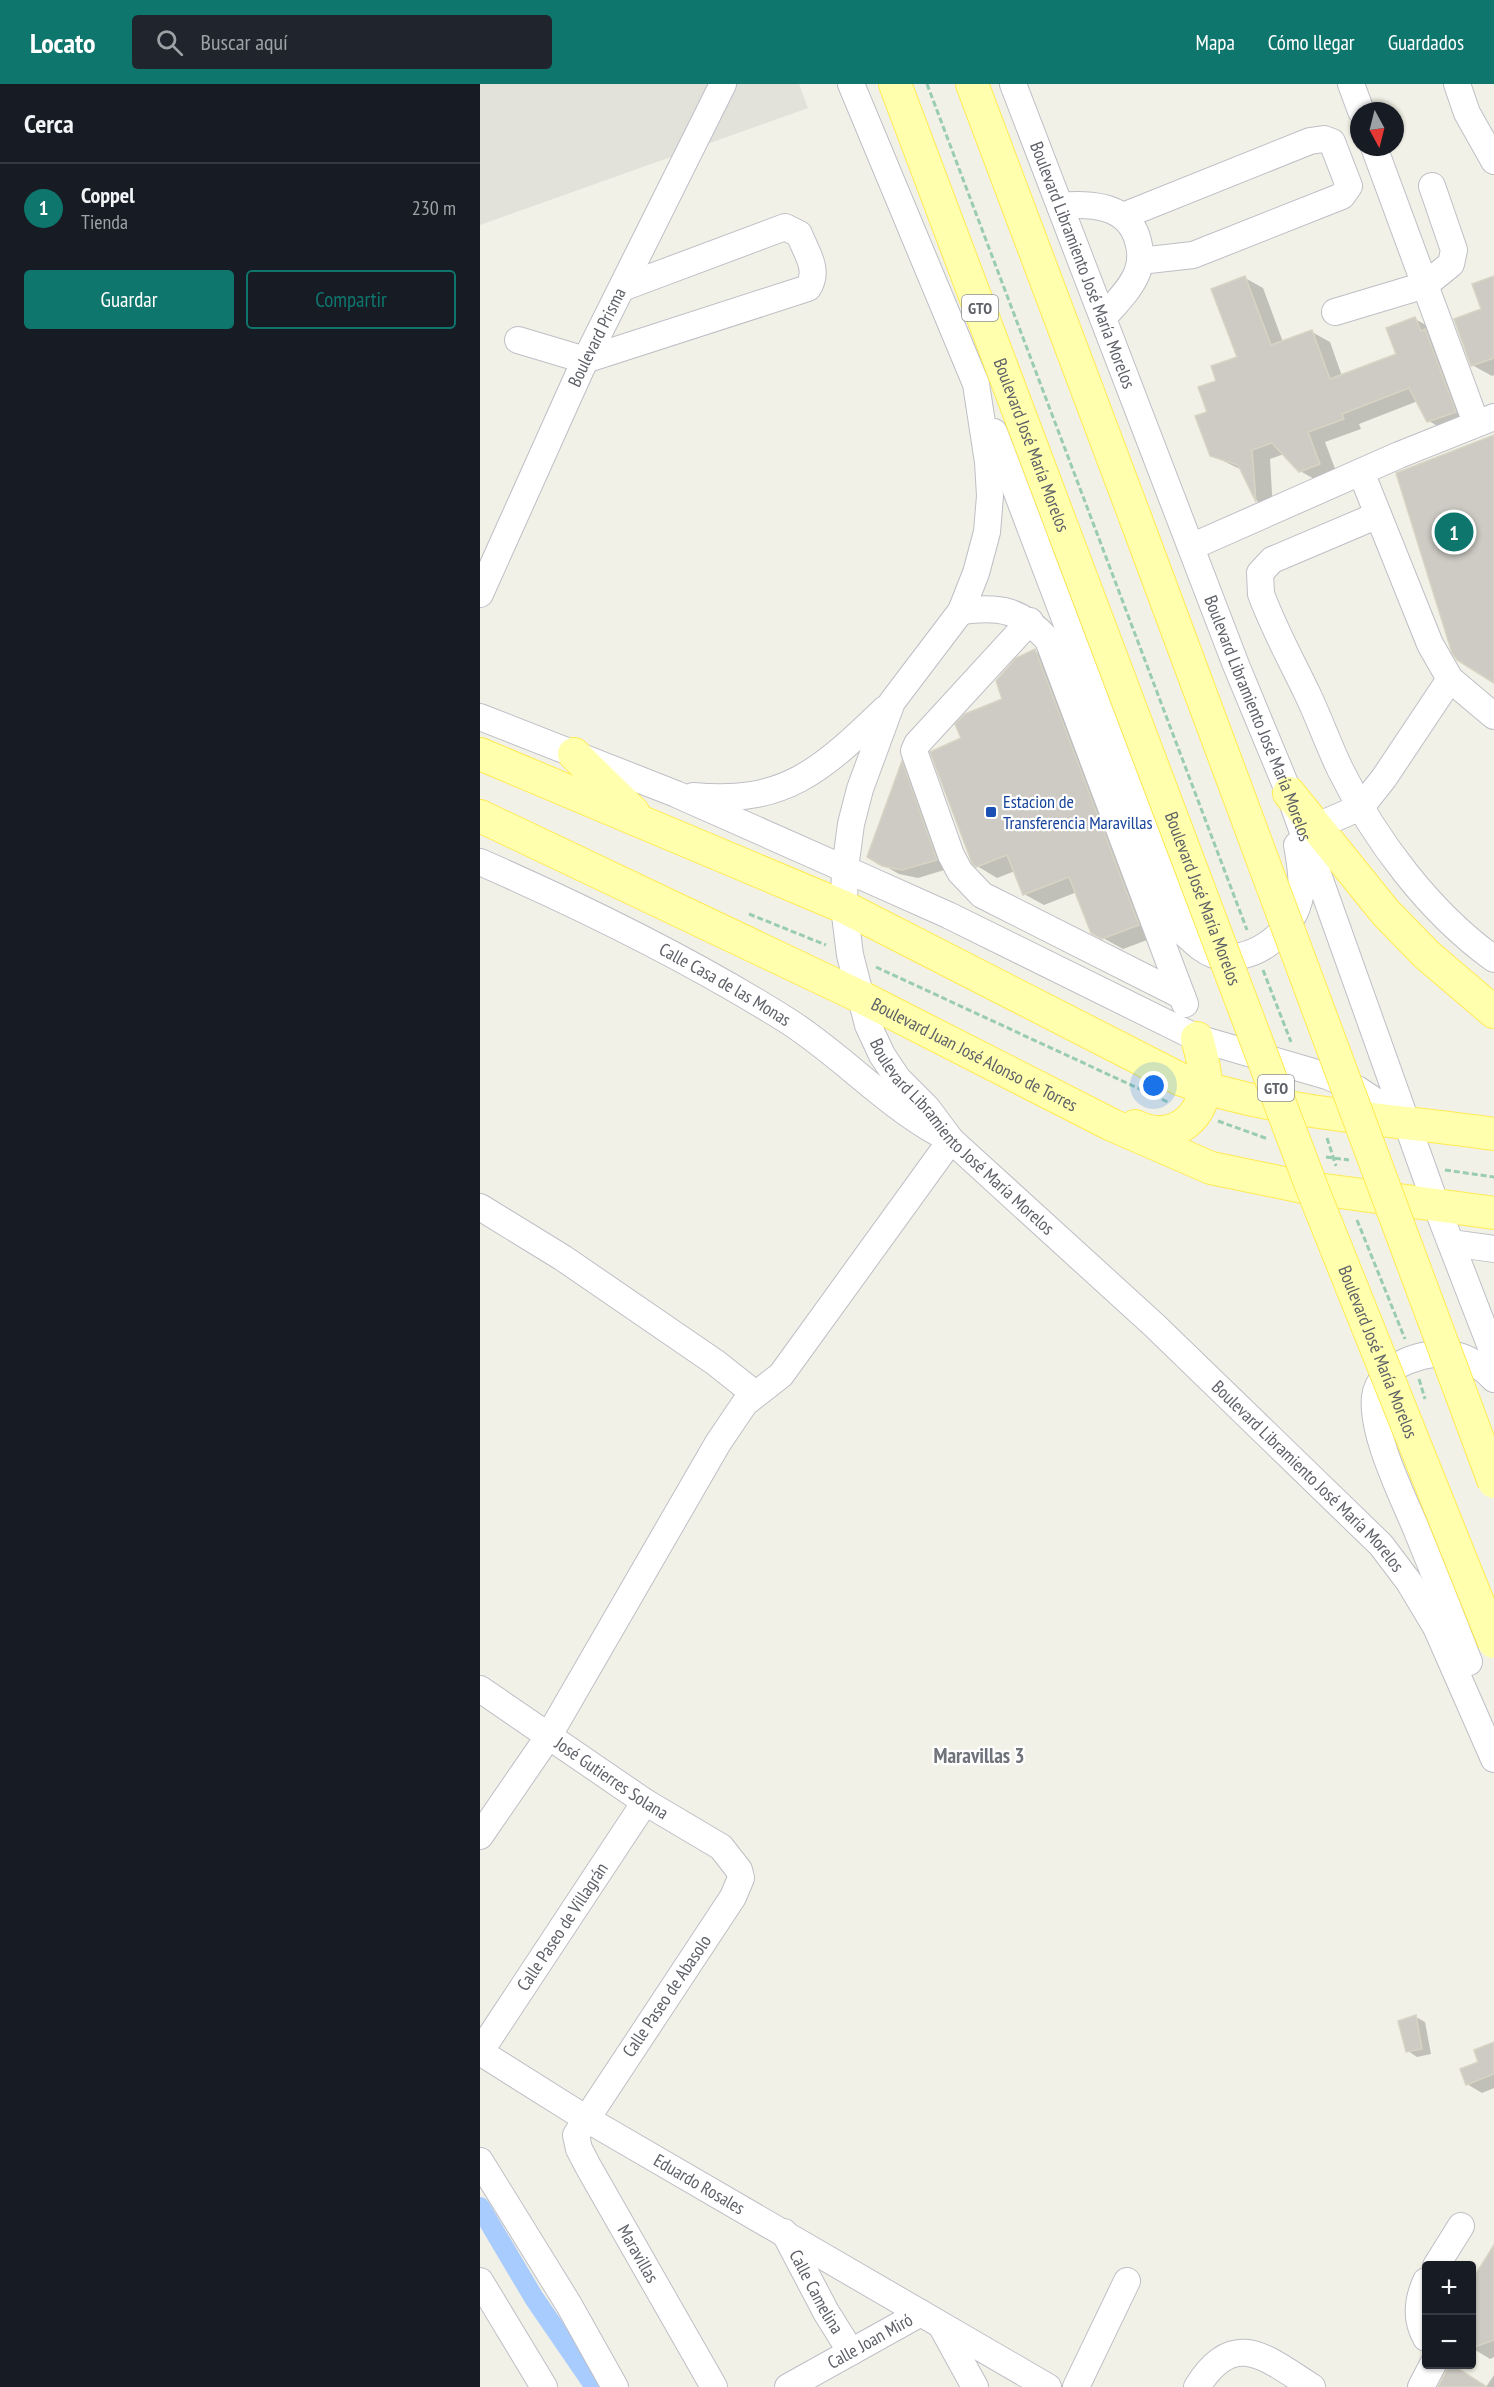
<!DOCTYPE html>
<html lang="es">
<head>
<meta charset="utf-8">
<style>
	:root { --surface:#171b24; --page:#20242c; --text:#f1f3f6; --muted:#9ea1a6; --line:#363941; --accent:#0f766e }
	body { margin:0; font-family:"PT Sans Narrow",sans-serif; background:var(--page); color:var(--text) }
	.controls { position:absolute; right:18px; bottom:18px; display:grid; overflow:hidden; border-radius:6px; box-shadow:0 2px 4px #0004 }
	.controls button { width:54px; height:54px; display:grid; place-items:center; padding:0; border:0; border-bottom:2px solid var(--line); background:var(--surface); color:var(--text); font:30px sans-serif }
	.compass { position:absolute; left:870px; top:18px; width:54px; height:54px; border-radius:50%; background:var(--surface); box-shadow:0 2px 4px #0004; rotate:173deg }
	.you { position:absolute; left:674px; top:1002px; width:21px; height:21px; margin:-15px; border:4px solid #fff; border-radius:50%; background:#1a73e8; box-shadow:0 0 0 9px #1a73e833 }
	.badge { display:grid; place-items:center; width:39px; height:39px; border-radius:50%; background:var(--accent); color:#fff; font-size:20px; font-weight:700 }
	.pin { position:absolute; translate:-50% -50%; border:3px solid #fff; box-shadow:0 2px 6px #0006 }
	.list { margin:0; padding:0; list-style:none }
	h2 { display:flex; justify-content:space-between; align-items:center; height:78px; margin:0; padding:0 24px; font-size:26px }
	h2 small { font-size:20px; font-weight:400; color:var(--muted) }
	.list li { display:grid; grid-template-columns:39px 1fr auto; gap:18px; align-items:center; box-sizing:border-box; height:90px; padding:0 24px; border-top:2px solid var(--line) }
	.list b { display:block; font-size:22px; white-space:nowrap }
	.list p { margin:0; font-size:20px; white-space:nowrap; color:var(--muted) }
	.list em { font-size:20px; font-style:normal; color:var(--muted) }
	.actions { display:flex; gap:12px; padding:18px 24px }
	.actions a { flex:1; padding:14px 0; border:2px solid var(--accent); border-radius:6px; text-align:center; font-size:21px; color:var(--accent) }
	.actions .main { background:var(--accent); color:#fff }
	.icon { flex:none; width:33px; height:33px; fill:none; stroke:currentColor; stroke-width:2; stroke-linecap:round; stroke-linejoin:round }
	.map { position:relative; flex:none; width:1014px; height:2303px; overflow:hidden }
	header { display:flex; align-items:center; gap:36px; box-sizing:border-box; height:84px; padding:0 30px; background:var(--accent); color:#fff }
	header strong { font-size:28px }
	nav { display:flex; gap:33px; margin-inline-start:auto; font-size:21px }
	.search { width:420px; height:54px; background:var(--page); display:flex; align-items:center; gap:15px; box-sizing:border-box; padding:0 21px; border-radius:6px; color:var(--muted); font-size:22px }
	main { display:flex }
	aside { flex:1; background:var(--surface) }
	.map>svg:first-child { display:block }
</style>
</head>
<body>
<header>
<strong>Locato</strong>
<div class="search"><svg class="icon" aria-label="search" viewBox="0 0 24 24"><circle cx="10" cy="10" r="6"/><path d="M15 15l6 6"/></svg>Buscar aquí</div>
<nav><a>Mapa</a><a>Cómo llegar</a><a>Guardados</a></nav>
</header>
<main>
<aside>
<h2>Cerca<small></small></h2>
<ul class="list">
<li><span class="badge">1</span><div><b>Coppel</b><p>Tienda</p></div><em>230 m</em></li>
</ul>
<div class="actions"><a class="main">Guardar</a><a>Compartir</a></div>
</aside>
<div class="map">
<svg width="1014" height="2303" viewBox="0 0 1014 2303">
	<rect width="100%" height="100%" fill="#f2f1e7"/>
	<polygon fill="#e2e2db" points="0,0 319,0 328,24 0,141"/>
	<g fill="#0003">
		<polygon points="1014,193 1014,291 1012,292 992,281 1003,226"/>
		<polygon points="765,194 783,204 803,258 832,248 850,258 862,292 918,271 935,235 953,245 993,338 966,347 949,337 938,317 879,340 881,345 845,358 857,390 838,397 820,387 804,370 790,375 793,426 777,417 762,386 731,371 729,328 738,298 759,273"/>
		<polygon points="555,567 575,578 678,852 643,865 612,848 597,808 564,821 544,810 535,787 517,794 497,782 482,654 524,616"/>
		<polygon points="423,679 436,687 471,784 438,794 419,790 389,773"/>
		<polygon points="936,1933 945,1938 951,1970 937,1973 928,1967"/>
		<polygon points="1014,1960 1014,2004 1002,2009 987,2000"/>
		<polygon points="1014,2163 1014,2273 1010,2275 992,2264 992,2199"/>
		<polygon points="1014,2291 1014,2303 1006,2303"/>
	</g>
	<g fill="none" stroke-linecap="round" stroke-linejoin="round">
		<polyline stroke="#a9ccff" stroke-width="20" points="0,2123 54,2214 115,2303"/>
	</g>
	<g fill="#cdcbc3" stroke="#d7d4c4" stroke-width="1.5">
		<polygon points="765,192 791,261 832,246 850,295 916,270 906,244 935,233 941,247 945,245 976,328 947,338 929,304 862,330 864,335 828,348 840,380 819,388 792,359 772,366 776,418 758,381 730,372 715,332 727,328 718,303 736,297 731,282 757,273 731,205"/>
		<polygon points="1014,192 1014,274 991,282 974,235 1001,225 992,200"/>
		<polygon points="1014,351 1014,599 977,576 972,569 916,389"/>
		<polygon points="555,565 659,841 622,855 611,849 589,793 543,811 527,771 496,783 492,779 450,668 481,654 475,640 485,630 522,615 516,597 536,574"/>
		<polygon points="422,677 457,776 422,786 402,782 387,773"/>
		<polygon points="936,1931 942,1965 926,1968 918,1937"/>
		<polygon points="1014,1958 1014,1990 986,2001 980,1985 998,1978 994,1966"/>
		<polygon points="1014,2161 1014,2256 992,2264 992,2196"/>
		<polygon points="970,2280 971,2280 1007,2303 958,2303"/>
	</g>
	<g fill="none" stroke-linecap="round" stroke-linejoin="round">
		<g stroke="#bebfc6" stroke-width="28">
			<g id="minor">
				<path id="s1" d="M371,0L496,300L508,378L510,412L507,448L496,489L481,527L412,618L380,705L371,740L365,785L364,823L370,871L388,941L402,971L418,995L448,1025L471,1056L674,1241L901,1461L929,1498L956,1543L1014,1675"/>
				<path id="s2" d="M533,0L756,581L809,709L956,1121L1014,1271"/>
				<polyline points="871,0 881,27"/>
				<polyline points="977,0 987,29 1014,77"/>
				<polyline points="894,63 996,339"/>
				<path d="M580,122C611,119 649,121 658,157C661,167 661,179 657,189C650,206 635,220 623,234"/>
				<polyline points="643,132 830,57 844,55 852,58 869,102 862,112 713,171 660,177"/>
				<polyline points="855,228 945,201 971,180 974,166 952,102"/>
				<path d="M38,256L105,276L328,204C340,186 326,168 319,150L305,143L142,204"/>
				<path d="M514,348L704,849C713,857 722,867 734,871C771,881 810,851 819,817C824,799 820,779 817,761"/>
				<polyline points="881,388 950,560 970,595 1014,632"/>
				<path d="M898,431L792,476L780,489L781,510C794,545 811,576 827,609C839,634 848,660 860,685C895,756 949,828 1014,875"/>
				<polyline points="711,463 919,371 1014,333"/>
				<path id="s3" d="M0,510L101,285L243,0"/>
				<path d="M481,527C521,522 541,526 568,556L705,920"/>
				<polyline points="550,537 437,660 434,667 471,771 480,788 502,811 702,912"/>
				<polyline points="0,633 196,710 365,785 468,831 717,954 847,992 877,1005 927,1038"/>
				<path d="M213,712C306,721 342,685 405,625"/>
				<polyline points="837,742 881,723 904,694 970,595"/>
				<path id="s4" d="M0,778C105,824 211,876 308,937C361,971 403,1018 458,1049"/>
				<polyline points="0,1123 83,1174 236,1279 275,1310"/>
				<polyline points="971,1159 1014,1165"/>
				<path d="M989,1578C972,1534 955,1491 937,1447C923,1413 891,1350 895,1313C899,1280 947,1265 975,1271C989,1274 1004,1284 1014,1295"/>
				<path id="s5" d="M0,1605L165,1718L241,1763L259,1786L261,1794L253,1813L96,2051L99,2065L109,2084L234,2303"/>
				<polyline points="0,1752 68,1653 238,1359 265,1319 301,1291 471,1056"/>
				<path id="s6" d="M0,1968L105,2034L568,2303"/>
				<path id="s7" d="M0,1968L165,1718"/>
				<polyline points="0,2077 89,2221 135,2303"/>
				<path id="s8" d="M304,2148L346,2228L371,2268"/>
				<polyline points="956,2182 981,2142"/>
				<polyline points="0,2197 64,2303"/>
				<path d="M946,2197C937,2217 935,2235 946,2254"/>
				<polyline points="462,2243 495,2303"/>
				<path id="s9" d="M308,2303L441,2229"/>
				<polyline points="596,2303 647,2197"/>
				<path d="M717,2303C754,2243 786,2274 832,2303"/>
				<polyline points="941,2303 953,2280"/>
			</g>
		</g>
		<g stroke="#ffea52" stroke-width="34">
			<g id="major">
				<path id="s10" d="M415,0L584,448"/>
				<polyline points="492,0 655,433"/>
				<path d="M0,670L364,823L702,996C800,1031 911,1035 1014,1050"/>
				<polyline points="94,670 153,728"/>
				<polyline points="809,709 906,829 947,871 1014,928"/>
				<path id="s11" d="M0,732L381,913L632,1041L731,1084L823,1103L1014,1129"/>
				<path d="M655,1042C694,1061 728,1032 725,991C724,979 720,966 717,954"/>
			</g>
		</g>
		<g stroke="#99ccb0" stroke-width="3" stroke-dasharray="6 3" stroke-linecap="butt">
			<polyline points="447,0 767,846"/>
			<polyline points="269,830 346,861"/>
			<polyline points="396,883 690,1019"/>
			<polyline points="783,886 811,958"/>
			<polyline points="738,1037 788,1055"/>
			<polyline points="847,1054 856,1082"/>
			<polyline points="846,1073 869,1076"/>
			<polyline points="965,1086 1014,1093"/>
			<polyline points="877,1136 925,1255"/>
			<polyline points="939,1295 945,1315"/>
		</g>
		<use href="#minor" stroke="#fff" stroke-width="26"/>
		<use href="#major" stroke="#ffffae" stroke-width="32"/>
		<g stroke="#ffea52" stroke-width="34" stroke-linecap="butt">
			<g id="major-bridge">
				<polyline points="655,433 1014,1398"/>
				<path id="s12" d="M584,448L832,1104L1014,1558"/>
			</g>
		</g>
		<use href="#major-bridge" stroke="#ffffae" stroke-width="32"/>
	</g>
	<rect fill="#1a4fb4" stroke="#fff" stroke-width="2" x="505" y="722" width="12" height="12" rx="3"/>
	<g text-anchor="middle" stroke-width="4.5" stroke-linejoin="round" paint-order="stroke">
		<g fill="#fff" stroke="#8e9095" stroke-width="1.5">
			<rect x="482" y="211" width="36" height="26" rx="4.5"/>
			<rect x="778" y="991" width="36" height="26" rx="4.5"/>
		</g>
		<g font-size="16" font-weight="bold" fill="#5e6168">
			<text x="500" y="230">GTO</text>
			<text x="796" y="1010">GTO</text>
		</g>
		<g font-size="18" fill="#5e6168" stroke="#fff">
			<text dy="6" stroke="none"><textPath href="#s2" startOffset="194">Boulevard Libramiento José María Morelos</textPath></text>
			<text dy="6" stroke="none"><textPath href="#s3" startOffset="282">Boulevard Prisma</textPath></text>
			<text dy="6" stroke="none"><textPath href="#s10" startOffset="386">Boulevard José María Morelos</textPath></text>
			<text dy="6" stroke="none"><textPath href="#s2" startOffset="680">Boulevard Libramiento José María Morelos</textPath></text>
			<text dy="6" stroke="none"><textPath href="#s12" startOffset="392">Boulevard José María Morelos</textPath></text>
			<text dy="6" stroke="none"><textPath href="#s4" startOffset="274">Calle Casa de las Monas</textPath></text>
			<text dy="6" stroke="none"><textPath href="#s11" startOffset="549">Boulevard Juan José Alonso de Torres</textPath></text>
			<text dy="6" stroke="none"><textPath href="#s1" startOffset="1152">Boulevard Libramiento José María Morelos</textPath></text>
			<text dy="6" stroke="none"><textPath href="#s12" startOffset="878">Boulevard José María Morelos</textPath></text>
			<text dy="6" stroke="none"><textPath href="#s1" startOffset="1638">Boulevard Libramiento José María Morelos</textPath></text>
			<text dy="6" stroke="none"><textPath href="#s5" startOffset="159">José Gutierres Solana</textPath></text>
			<text dy="6" stroke="none"><textPath href="#s7" startOffset="150">Calle Paseo de Villagrán</textPath></text>
			<text transform="translate(187 1912) rotate(-56)" y="6">Calle Paseo de Abasolo</text>
			<text dy="6" stroke="none"><textPath href="#s6" startOffset="256">Eduardo Rosales</textPath></text>
			<text dy="6" stroke="none"><textPath href="#s5" startOffset="766">Maravillas</textPath></text>
			<text dy="6" stroke="none"><textPath href="#s8" startOffset="68">Calle Camelina</textPath></text>
			<text dy="6" stroke="none"><textPath href="#s9" startOffset="94">Calle Joan Miró</textPath></text>
		</g>
		<g font-size="18" fill="#164399" stroke="#fff" text-anchor="start">
			<text x="523" y="724">Estacion de<tspan x="523" dy="21">Transferencia Maravillas</tspan></text>
		</g>
		<g font-size="21" font-weight="bold" fill="#6f737a" stroke="#fff">
			<text x="499" y="1679">Maravillas 3</text>
		</g>
	</g>
</svg>
<div class="controls">
<button>+</button>
<button>−</button>
</div>
<svg class="compass" viewBox="-18 -18 36 36"><path d="M0-13l5 13h-10z" fill="#e53935"/><path d="M0 13l5-13h-10z" fill="#9ea1a6"/></svg>
<div class="you"></div>
<div class="pin badge" style="left:974px;top:448px">1</div>
</div>
</main>
</body>
</html>
